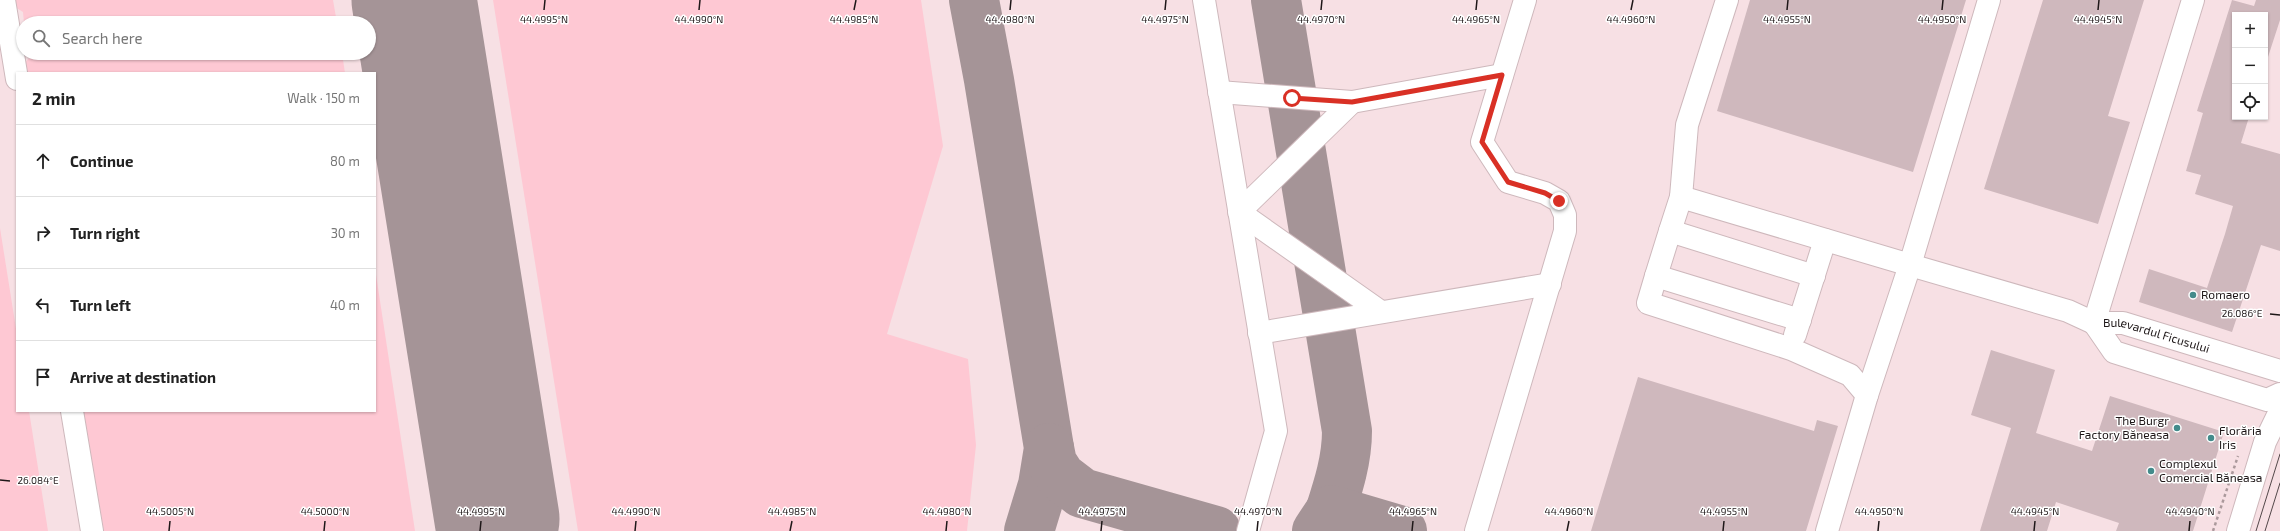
<!DOCTYPE html>
<html lang="en">
<head>
<meta charset="utf-8">
<style>
	:root { --surface:#fff; --page:#f6f6f6; --text:#222; --muted:#767676; --line:#e0e0e0 }
	body { margin:0; font-family:"Exo 2",sans-serif; background:var(--page); color:var(--text) }
	.controls { position:absolute; right:12px; top:12px; display:grid; overflow:hidden; border-radius:0px; box-shadow:0 1px 3px #0004 }
	.controls button { width:36px; height:36px; display:grid; place-items:center; padding:0; border:0; border-bottom:1px solid var(--line); background:var(--surface); color:var(--text); font:20px sans-serif }
	.stop { position:absolute; width:12px; height:12px; margin:-9px; border:3px solid #d93025; border-radius:50%; background:#fff }
	.stop.end { background:#d93025; border-color:#fff; box-shadow:0 1px 4px #0008 }
	.list { margin:0; padding:0; list-style:none }
	h2 { display:flex; justify-content:space-between; align-items:center; height:52px; margin:0; padding:0 16px; font-size:17px }
	h2 small { font-size:13px; font-weight:400; color:var(--muted) }
	.list li { display:grid; grid-template-columns:26px 1fr auto; gap:12px; align-items:center; box-sizing:border-box; height:72px; padding:0 16px; border-top:1px solid var(--line) }
	.list b { display:block; font-size:15px; white-space:nowrap }
	.list em { font-size:13px; font-style:normal; color:var(--muted) }
	.icon { flex:none; width:22px; height:22px; fill:none; stroke:currentColor; stroke-width:2; stroke-linecap:round; stroke-linejoin:round }
	.map { position:relative; flex:none; width:2280px; height:531px; overflow:hidden }
	.search { position:absolute; background:var(--surface); box-shadow:0 1px 3px #0004; left:16px; top:16px; width:360px; height:44px; display:flex; align-items:center; gap:10px; box-sizing:border-box; padding:0 14px; border-radius:22px; color:var(--muted); font-size:15px }
	.panel { position:absolute; background:var(--surface); box-shadow:0 1px 3px #0004; left:16px; top:72px; width:360px; height:340px; border-radius:0px }
	.map>svg:first-child { display:block }
</style>
</head>
<body>
<div class="map">
<svg width="2280" height="531" viewBox="0 0 2280 531">
	<rect width="100%" height="100%" fill="#f7e0e4"/>
	<g fill="#fec8d3">
		<polygon points="14,0 333,0 337,23 24,23 23,12 15,7"/>
		<polygon points="493,0 921,0 943,146 887,334 968,359 976,445 967,531 578,531"/>
		<polygon points="28,53 342,53 345,73 25,73 23,65 29,58"/>
		<polygon points="0,228 17,335 17,411 29,411 48,531 0,531"/>
		<polygon points="375,268 415,531 104,531 82,411 375,411"/>
	</g>
	<g fill="none" stroke-linecap="round" stroke-linejoin="round">
		<g stroke="#a59497" stroke-width="50">
			<polyline points="974,0 989,80 1049,448 1043,485 1029,531"/>
			<path d="M1276,0L1347,431C1347,466 1334,498 1324,531"/>
			<polyline points="1049,448 1052,463 1061,477 1082,493 1216,531"/>
			<polyline points="497,519 499,531"/>
			<polyline points="1317,531 1331,510 1402,531"/>
		</g>
		<polyline stroke="#a59497" stroke-width="125" points="414,0 497,519"/>
	</g>
	<g fill="#cfb8bd">
		<polygon points="1750,0 1966,0 1913,172 1717,111"/>
		<polygon points="2043,0 2144,0 2108,116 2130,122 2098,224 1984,189"/>
		<polygon points="2232,0 2254,6 2256,0 2280,0 2280,20 2268,57 2265,56 2265,15 2235,15 2235,117 2249,117 2241,143 2280,154 2280,251 2261,245 2232,332 2139,302 2149,269 2207,288 2225,234 2233,206 2195,194 2201,175 2186,171 2203,113 2197,111"/>
		<polygon points="1991,350 2055,370 2036,433 2092,451 2110,396 2224,432 2193,531 2116,531 2119,523 2056,502 2047,531 1980,531 2011,428 1971,415"/>
		<polygon points="1638,377 1814,431 1817,420 1838,426 1806,531 1591,531"/>
	</g>
	<g fill="none" stroke-linecap="round" stroke-linejoin="round">
		<g stroke="#ceb8bc" stroke-width="24">
			<g id="minor">
				<polyline points="4,0 17,79"/>
				<polyline points="1204,0 1276,431 1248,531"/>
				<polyline points="1219,92 1352,102 1502,75"/>
				<polyline points="1352,102 1239,212 1381,312"/>
				<polyline points="1681,197 1687,125 1727,0"/>
				<polyline points="1670,231 1656,276 1800,320"/>
				<polyline points="1656,276 1648,303 1791,349 1850,375 1867,395"/>
				<polyline points="1814,276 1670,231 1681,197 1910,265 1989,0"/>
				<polyline points="2094,323 2193,0"/>
				<polyline points="2094,323 2114,352 2267,400 2280,394"/>
				<polyline points="1259,333 1550,284"/>
				<polyline points="1795,335 1825,240"/>
				<polyline points="72,411 92,531"/>
				<polyline points="1476,531 1565,231 1565,215 1559,201 1545,193 1508,182 1482,142 1525,0"/>
				<path id="s1" d="M1827,531L1867,395L1910,265L2068,311L2094,323H2123L2280,371"/>
			</g>
		</g>
		<g stroke="#ceb8bc" stroke-width="24">
			<polyline id="major" points="2238,531 2265,442 2280,411"/>
		</g>
		<polyline stroke="#ab999c" stroke-width="2.5" stroke-dasharray="3 3" stroke-linecap="butt" points="2213,531 2238,456"/>
		<use href="#minor" stroke="#fff" stroke-width="22"/>
		<use href="#major" stroke="#fff" stroke-width="22"/>
		<g stroke="#53484a" stroke-width="1">
			<polyline points="2256,531 2280,454"/>
			<polyline points="2265,531 2280,483"/>
		</g>
	</g>
	<g fill="none" stroke-linecap="round" stroke-linejoin="round">
		<polyline stroke="#d93025" stroke-width="5" points="1292,98 1352,102 1502,75 1482,142 1508,182 1545,193 1559,201"/>
	</g>
	<path fill="none" stroke="#1e1718" stroke-width="1.5" d="M544,10L545,0M699,10L700,0M854,10L856,0M1010,10L1011,0M1165,10L1166,0M1321,10L1322,0M1476,10L1477,0M1631,10L1633,0M1787,10L1788,0M1942,10L1943,0M2098,10L2099,0M2270,314L2280,315M0,480L10,481M169,531L170,521M324,531L325,521M480,531L481,521M635,531L636,521M790,531L792,521M946,531L947,521M1101,531L1102,521M1257,531L1258,521M1412,531L1413,521M1567,531L1569,521M1723,531L1724,521M1878,531L1879,521M2034,531L2035,521M2189,531L2190,521"/>
	<g fill="#438b8b" stroke="#fff" stroke-width="1.5">
		<circle cx="2193" cy="295" r="4"/>
		<circle cx="2177" cy="428" r="4"/>
		<circle cx="2211" cy="438" r="4"/>
		<circle cx="2151" cy="471" r="4"/>
	</g>
	<g text-anchor="middle" stroke-width="3" stroke-linejoin="round" paint-order="stroke">
		<g font-size="12" fill="#1e1718" stroke="#fff" text-anchor="start">
			<text x="2201" y="299">Romaero</text>
			<text x="2169" y="425" text-anchor="end">The Burgr<tspan x="2169" dy="14">Factory Băneasa</tspan></text>
			<text x="2219" y="435">Florăria<tspan x="2219" dy="14">Iris</tspan></text>
			<text x="2159" y="468">Complexul<tspan x="2159" dy="14">Comercial Băneasa</tspan></text>
		</g>
		<g font-size="12" fill="#1e1718" stroke="#fff">
			<text dy="4" stroke="none"><textPath href="#s1" startOffset="536">Bulevardul Ficusului</textPath></text>
		</g>
	</g>
	<g font-size="10" text-anchor="middle" fill="#1e1718" stroke="#fff" stroke-width="3" stroke-linejoin="round" paint-order="stroke">
		<text x="544" y="23">44.4995°N</text>
		<text x="699" y="23">44.4990°N</text>
		<text x="854" y="23">44.4985°N</text>
		<text x="1010" y="23">44.4980°N</text>
		<text x="1165" y="23">44.4975°N</text>
		<text x="1321" y="23">44.4970°N</text>
		<text x="1476" y="23">44.4965°N</text>
		<text x="1631" y="23">44.4960°N</text>
		<text x="1787" y="23">44.4955°N</text>
		<text x="1942" y="23">44.4950°N</text>
		<text x="2098" y="23">44.4945°N</text>
		<text x="2242" y="317">26.086°E</text>
		<text x="38" y="484">26.084°E</text>
		<text x="170" y="515">44.5005°N</text>
		<text x="325" y="515">44.5000°N</text>
		<text x="481" y="515">44.4995°N</text>
		<text x="636" y="515">44.4990°N</text>
		<text x="792" y="515">44.4985°N</text>
		<text x="947" y="515">44.4980°N</text>
		<text x="1102" y="515">44.4975°N</text>
		<text x="1258" y="515">44.4970°N</text>
		<text x="1413" y="515">44.4965°N</text>
		<text x="1569" y="515">44.4960°N</text>
		<text x="1724" y="515">44.4955°N</text>
		<text x="1879" y="515">44.4950°N</text>
		<text x="2035" y="515">44.4945°N</text>
		<text x="2190" y="515">44.4940°N</text>
	</g>
</svg>
<div class="controls">
<button>+</button>
<button>−</button>
<button><svg class="icon" aria-label="locate" viewBox="0 0 24 24"><circle cx="12" cy="12" r="6"/><path d="M12 2v4M12 18v4M2 12h4M18 12h4"/></svg></button>
</div>
<div class="stop" style="left:1292px;top:98px"></div>
<div class="stop end" style="left:1559px;top:201px"></div>
<div class="search"><svg class="icon" aria-label="search" viewBox="0 0 24 24"><circle cx="10" cy="10" r="6"/><path d="M15 15l6 6"/></svg>Search here</div>
<section class="panel">
<h2>2 min<small>Walk · 150 m</small></h2>
<ul class="list">
<li><svg class="icon" aria-label="ahead" viewBox="0 0 24 24"><path d="M12 20V5M6 11l6-6 6 6"/></svg><div><b>Continue</b></div><em>80 m</em></li>
<li><svg class="icon" aria-label="right" viewBox="0 0 24 24"><path d="M7 20v-9h11M14 6l5 5-5 5"/></svg><div><b>Turn right</b></div><em>30 m</em></li>
<li><svg class="icon" aria-label="left" viewBox="0 0 24 24"><path d="M17 20v-9H6M10 6l-5 5 5 5"/></svg><div><b>Turn left</b></div><em>40 m</em></li>
<li><svg class="icon" aria-label="arrive" viewBox="0 0 24 24"><path d="M6 21V4h12l-3 4 3 4H6"/></svg><div><b>Arrive at destination</b></div></li>
</ul>
</section>
</div>
</body>
</html>
